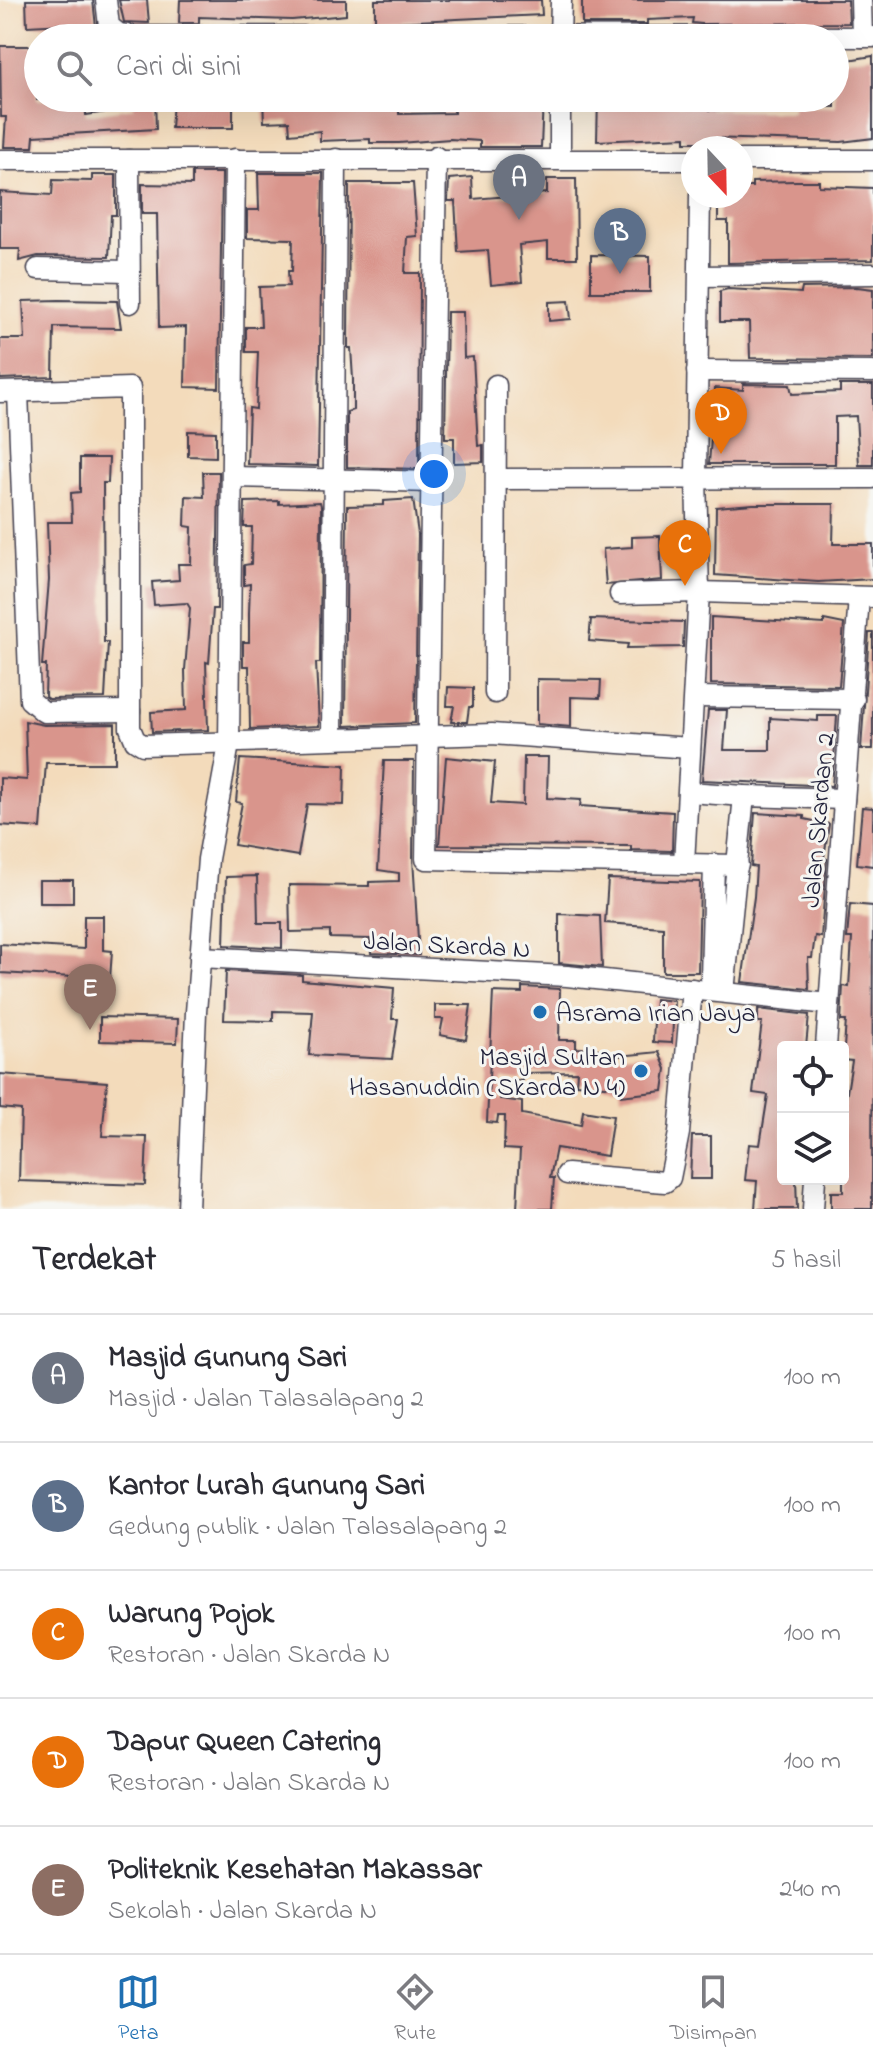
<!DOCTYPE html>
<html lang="id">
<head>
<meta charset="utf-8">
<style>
	:root { --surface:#fff; --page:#f7f7f7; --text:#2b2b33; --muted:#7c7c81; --line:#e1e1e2; --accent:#1f6fb2 }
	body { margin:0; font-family:"Indie Flower",sans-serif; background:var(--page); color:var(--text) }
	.controls { position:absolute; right:24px; bottom:24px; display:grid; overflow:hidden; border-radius:8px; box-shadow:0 8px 32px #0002 }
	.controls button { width:72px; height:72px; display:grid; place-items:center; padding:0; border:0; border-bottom:2px solid var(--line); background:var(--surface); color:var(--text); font:40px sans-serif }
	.compass { position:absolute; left:681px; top:136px; width:72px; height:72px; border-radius:50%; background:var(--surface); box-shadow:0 8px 32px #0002; rotate:158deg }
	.you { position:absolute; left:434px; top:474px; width:28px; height:28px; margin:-20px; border:6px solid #fff; border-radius:50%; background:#1a73e8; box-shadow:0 0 0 12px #1a73e833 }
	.badge { display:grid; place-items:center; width:52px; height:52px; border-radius:50%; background:var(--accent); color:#fff; font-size:26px; font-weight:700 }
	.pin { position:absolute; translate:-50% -66px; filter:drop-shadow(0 2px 4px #0008) }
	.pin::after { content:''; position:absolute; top:42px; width:28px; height:24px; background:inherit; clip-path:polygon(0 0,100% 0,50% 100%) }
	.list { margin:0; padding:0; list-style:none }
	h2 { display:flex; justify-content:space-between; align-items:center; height:104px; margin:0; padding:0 32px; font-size:34px }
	h2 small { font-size:26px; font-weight:400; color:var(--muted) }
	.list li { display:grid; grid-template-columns:52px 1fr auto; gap:24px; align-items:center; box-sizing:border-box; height:128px; padding:0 32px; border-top:2px solid var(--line) }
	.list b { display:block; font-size:30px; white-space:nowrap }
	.list p { margin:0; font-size:26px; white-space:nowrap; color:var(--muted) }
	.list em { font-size:26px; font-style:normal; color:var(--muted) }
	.icon { flex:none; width:44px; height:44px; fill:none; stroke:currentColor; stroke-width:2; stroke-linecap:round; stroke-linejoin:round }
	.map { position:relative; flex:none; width:873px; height:1209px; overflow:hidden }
	.search { position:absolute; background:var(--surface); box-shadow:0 8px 32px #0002; left:24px; right:24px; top:24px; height:88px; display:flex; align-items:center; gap:20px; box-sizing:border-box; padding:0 28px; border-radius:44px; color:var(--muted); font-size:30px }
	.sheet { height:744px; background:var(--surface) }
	nav { display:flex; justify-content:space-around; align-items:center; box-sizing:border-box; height:112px; border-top:2px solid var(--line); background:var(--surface); font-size:22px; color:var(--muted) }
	nav a { display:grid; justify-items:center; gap:4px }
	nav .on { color:var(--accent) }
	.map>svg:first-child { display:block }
</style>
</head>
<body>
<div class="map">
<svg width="873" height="1209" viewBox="0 0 873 1209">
	<rect width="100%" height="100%" fill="#f6f6f2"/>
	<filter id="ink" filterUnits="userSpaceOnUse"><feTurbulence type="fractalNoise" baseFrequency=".0125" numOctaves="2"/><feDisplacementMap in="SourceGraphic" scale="16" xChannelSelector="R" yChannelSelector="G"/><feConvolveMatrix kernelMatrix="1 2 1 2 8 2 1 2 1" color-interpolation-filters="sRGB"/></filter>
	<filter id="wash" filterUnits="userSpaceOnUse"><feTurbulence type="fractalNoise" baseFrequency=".006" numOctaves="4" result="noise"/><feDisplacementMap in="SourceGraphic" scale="32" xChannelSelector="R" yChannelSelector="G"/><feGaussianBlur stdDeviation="1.8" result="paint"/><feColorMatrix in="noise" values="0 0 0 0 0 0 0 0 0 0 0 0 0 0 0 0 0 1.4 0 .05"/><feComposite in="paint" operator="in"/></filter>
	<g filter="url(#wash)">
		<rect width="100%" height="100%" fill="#f3dbbb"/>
		<g id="blocks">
			<g fill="#d9958c">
				<polygon points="26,0 93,0 96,27 66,29 66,24 27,26"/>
				<polygon points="119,0 147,0 149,23 124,22"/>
				<polygon points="180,0 346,0 346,15 292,20 199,17 199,23 179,23"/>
				<polygon points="375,0 541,0 542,15 375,23"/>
				<polygon points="582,0 848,0 849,23 702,24 692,23 693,18 647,20 647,24 582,24"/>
				<polygon points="0,46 37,46 37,100 85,98 86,115 133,108 132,98 155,98 156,129 34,136 33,147 4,147 6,117 1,117"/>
				<polygon points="873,56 873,138 841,142 710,138 710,142 685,142 685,137 597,141 598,98 676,98 676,106 710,106 710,110 793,112 793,106 835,107 835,62"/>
				<polygon points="263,98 399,98 399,114 454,113 455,98 543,98 541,147 480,147 480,141 450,139 399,143 370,143 370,139 320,141 320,131 290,134 289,121 264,122"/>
				<polygon points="233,99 233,128 171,128 173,102"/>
				<polygon points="192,173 222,173 219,388 185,387 186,327 159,328 157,214 142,214 142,184 192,185"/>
				<polygon points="258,173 323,173 318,466 247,464 249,408 256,409 258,352 246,352 246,327 261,327 259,287 289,286 288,271 292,271 293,239 247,238 247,210 259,210"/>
				<polygon points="92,175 116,175 116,215 111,215 109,257 38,256 19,261 20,249 0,249 0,192 52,195 53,180 92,181"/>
				<polygon points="472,177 473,199 547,193 547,179 576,179 577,258 548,258 548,242 519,245 522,282 491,285 488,250 458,252 455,201 448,201 449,179"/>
				<polygon points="796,181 819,181 819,186 873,188 873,260 728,263 728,221 718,221 718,196 741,196 741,187 752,187 752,182"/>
				<polygon points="349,183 413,183 417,236 407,237 405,273 420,273 419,469 347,467 347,412 353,410 353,379 351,348 348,348"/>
				<polygon points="591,255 650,256 650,292 591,292"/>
				<polygon points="857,287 873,289 873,359 750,358 749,322 720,322 720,291 728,289 801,293 802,288"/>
				<polygon points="59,300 117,301 121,328 54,327 53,377 0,379 0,339 25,339 23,301"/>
				<polygon points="569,301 571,319 549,321 549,302"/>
				<polygon points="447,312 463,312 464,358 473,357 478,446 483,445 483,462 454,463 454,438 445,438"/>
				<polygon points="743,384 790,385 792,394 840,392 840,385 873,385 873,465 859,465 856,416 835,417 835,464 709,464 715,388 743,390"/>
				<polygon points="188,431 216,432 216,457 188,456"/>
				<polygon points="80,458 109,458 108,483 103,483 104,642 108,642 105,698 49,699 45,696 46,665 42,665 49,580 47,522 72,522 71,493 80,492"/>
				<polygon points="203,472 219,472 217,609 213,609 209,663 206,662 208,730 152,732 151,712 186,710 185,670 190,608 187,603 154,605 152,582 179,580 178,564 191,564 192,527 185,526 186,496 204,497"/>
				<polygon points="413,499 418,534 415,723 345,726 347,506 384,505 384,501"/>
				<polygon points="279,501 279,504 320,502 321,506 320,663 316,663 319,726 250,729 249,666 243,666 243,642 249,642 249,613 250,584 244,585 244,565 251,564 252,527 244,527 245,502"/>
				<polygon points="753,504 834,504 833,544 873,544 873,579 818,582 715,575 716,507"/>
				<polygon points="660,536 662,580 606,585 603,549 632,547 632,537"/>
				<polygon points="711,617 824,624 824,620 844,624 839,686 711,684"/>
				<polygon points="591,619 684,622 683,647 627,648 628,644 589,641"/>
				<polygon points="869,633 873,633 873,749 861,749"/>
				<polygon points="537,679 601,680 600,698 571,697 571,727 537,724"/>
				<polygon points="448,687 473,688 473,707 469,707 467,722 451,722 454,706 447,706"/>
				<polygon points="708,710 727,710 724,750 770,750 770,718 818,721 818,716 837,716 832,786 702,780"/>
				<polygon points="25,721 44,725 115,724 115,763 46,763 41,828 0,825 0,778 27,780"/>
				<polygon points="446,757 495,762 491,803 523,805 524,757 548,757 547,798 581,800 580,806 673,812 672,851 631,850 631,846 439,845"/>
				<polygon points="240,759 345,765 344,805 307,804 298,856 234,845 242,803 236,802"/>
				<polygon points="384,761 414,761 413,859 419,955 371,953 370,939 330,938 330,931 290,932 289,885 369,886 369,882 399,881 399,873 378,870"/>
				<polygon points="862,807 873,808 873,866 857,864"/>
				<polygon points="755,813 804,816 804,819 829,824 824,858 827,859 821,937 815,936 812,958 808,958 809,989 742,982 754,897 756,867 751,866"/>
				<polygon points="257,876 258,923 282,923 282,948 224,945 226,877"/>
				<polygon points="608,879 700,882 698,972 663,972 663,927 605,923"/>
				<rect x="39" y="880" width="34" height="23"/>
				<polygon points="850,904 873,906 872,1209 831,1209 831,1192 843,1192 843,1118 852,1061 843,1060 846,1021 841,1021 843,986 849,987 852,938 847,938"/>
				<polygon points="559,914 600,916 602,967 559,963"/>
				<polygon points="84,916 103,916 103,950 112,951 110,979 0,973 0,944 84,949"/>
				<polygon points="226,971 302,975 302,980 394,988 392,1019 398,1019 392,1059 309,1055 313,1012 273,1011 273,1021 224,1020"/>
				<polygon points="522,987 560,989 559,1040 576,1040 576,1048 599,1049 599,1058 659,1052 666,1069 663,1091 621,1096 620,1087 576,1084 577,1072 522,1073 522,1081 502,1079 500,1099 522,1102 522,1114 581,1125 583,1111 613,1116 607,1156 556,1148 550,1178 554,1178 552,1209 517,1209 520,1150 504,1149 505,1116 498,1116 497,1123 487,1122 493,992 522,993"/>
				<polygon points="655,999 674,1001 672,1043 653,1042"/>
				<polygon points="435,1005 471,1005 466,1040 440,1035 443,1019 435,1019"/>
				<polygon points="758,1009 809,1015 806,1047 783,1047 783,1179 796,1179 797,1209 755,1209 757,1181 745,1180 749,1144 760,1145 768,1095 753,1093 762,1022 758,1022"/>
				<polygon points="100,1017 178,1019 177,1043 100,1041"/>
				<polygon points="0,1074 107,1082 102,1136 147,1137 145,1185 19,1181 21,1110 0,1108"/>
				<polygon points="692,1136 711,1136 711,1179 690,1179"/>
			</g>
		</g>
	</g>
	<g filter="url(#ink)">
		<use href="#blocks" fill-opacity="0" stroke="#413e4e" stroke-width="2"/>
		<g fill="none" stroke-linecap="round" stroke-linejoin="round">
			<g stroke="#413e4e" stroke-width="23">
				<g id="minor">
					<polyline points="106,0 109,26 119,34 133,36 873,37"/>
					<polyline points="861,0 862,37"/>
					<polyline points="560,38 561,0"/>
					<polyline points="436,157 426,859 738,865"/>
					<polyline points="560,159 560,98"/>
					<polyline points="0,160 693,160"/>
					<polyline points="129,160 130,303"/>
					<polyline points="741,160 873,160"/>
					<polyline points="38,269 127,271"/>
					<polyline points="700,276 873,274"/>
					<polyline points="697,371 873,372"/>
					<polyline points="0,392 130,388 130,728 135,740 143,745 492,734 690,748"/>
					<polyline points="18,392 30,700 44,712 130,711"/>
					<polyline points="234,477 434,482"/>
					<polyline points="498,479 873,478"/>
					<polyline points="620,594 699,592 873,597"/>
					<polyline points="495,693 496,385"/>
					<polyline points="694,697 854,699"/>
					<polyline points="332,738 336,159"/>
					<polyline points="689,792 744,796"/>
					<polyline points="684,863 699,592 696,477 700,196"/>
					<polyline points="714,864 711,978 725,982 744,796 844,799"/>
					<polyline points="200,957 567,976 829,1004"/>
					<polyline points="826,1047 859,597"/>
					<polyline points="567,1174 665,1182 670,1178 679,1133 692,989"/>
					<polyline points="188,1209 196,1012 208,859 229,744 235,159"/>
					<polyline points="813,1209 815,1179"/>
				</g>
			</g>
			<use href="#minor" stroke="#fff" stroke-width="20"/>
		</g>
	</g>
	<g fill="#1f6fb2" stroke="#f6f6f2" stroke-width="3">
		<circle cx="540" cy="1012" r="8"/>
		<circle cx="641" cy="1071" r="8"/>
	</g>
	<g text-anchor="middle" stroke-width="6" stroke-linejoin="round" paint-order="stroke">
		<g font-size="26" fill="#22223b" stroke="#f6f6f2">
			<text transform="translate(817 820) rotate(-85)" y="9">Jalan Skardan 2</text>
			<text transform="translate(447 944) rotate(3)" y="9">Jalan Skarda N</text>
		</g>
		<g font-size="26" fill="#22223b" stroke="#f6f6f2" text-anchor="start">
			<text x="556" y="1021">Asrama Irian Jaya</text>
			<text x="625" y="1065" text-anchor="end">Masjid Sultan<tspan x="625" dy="30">Hasanuddin (Skarda N 4)</tspan></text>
		</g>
	</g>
</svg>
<div class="controls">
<button><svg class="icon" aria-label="locate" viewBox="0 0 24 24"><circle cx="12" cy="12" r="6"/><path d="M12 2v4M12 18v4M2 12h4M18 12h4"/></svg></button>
<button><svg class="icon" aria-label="layers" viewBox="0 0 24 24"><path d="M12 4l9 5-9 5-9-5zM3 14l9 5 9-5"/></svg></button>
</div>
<svg class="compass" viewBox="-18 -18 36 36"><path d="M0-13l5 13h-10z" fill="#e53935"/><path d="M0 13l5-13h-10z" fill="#7c7c81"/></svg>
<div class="you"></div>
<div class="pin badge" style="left:519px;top:220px;background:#6b7280">A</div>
<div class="pin badge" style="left:620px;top:274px;background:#5c6f8a">B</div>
<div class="pin badge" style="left:685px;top:586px;background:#e8710a">C</div>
<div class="pin badge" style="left:721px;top:454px;background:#e8710a">D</div>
<div class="pin badge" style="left:90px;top:1030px;background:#8d6e63">E</div>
<div class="search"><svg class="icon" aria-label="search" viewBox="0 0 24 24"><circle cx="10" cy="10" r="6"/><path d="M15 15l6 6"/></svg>Cari di sini</div>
</div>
<section class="sheet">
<h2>Terdekat<small>5 hasil</small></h2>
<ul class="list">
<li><span class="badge" style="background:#6b7280">A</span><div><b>Masjid Gunung Sari</b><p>Masjid · Jalan Talasalapang 2</p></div><em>100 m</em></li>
<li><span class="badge" style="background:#5c6f8a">B</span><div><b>Kantor Lurah Gunung Sari</b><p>Gedung publik · Jalan Talasalapang 2</p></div><em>100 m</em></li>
<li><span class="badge" style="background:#e8710a">C</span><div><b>Warung Pojok</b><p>Restoran · Jalan Skarda N</p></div><em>100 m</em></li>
<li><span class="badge" style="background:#e8710a">D</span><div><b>Dapur Queen Catering</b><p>Restoran · Jalan Skarda N</p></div><em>100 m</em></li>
<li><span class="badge" style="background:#8d6e63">E</span><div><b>Politeknik Kesehatan Makassar</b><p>Sekolah · Jalan Skarda N</p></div><em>240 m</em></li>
</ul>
</section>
<nav>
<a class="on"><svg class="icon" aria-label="map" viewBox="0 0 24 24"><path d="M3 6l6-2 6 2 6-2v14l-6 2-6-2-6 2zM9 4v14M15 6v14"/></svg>Peta</a>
<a><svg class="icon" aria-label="directions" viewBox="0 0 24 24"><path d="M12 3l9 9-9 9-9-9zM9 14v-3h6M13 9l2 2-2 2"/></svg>Rute</a>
<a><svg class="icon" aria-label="saved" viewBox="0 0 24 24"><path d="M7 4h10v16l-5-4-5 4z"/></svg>Disimpan</a>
</nav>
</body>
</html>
